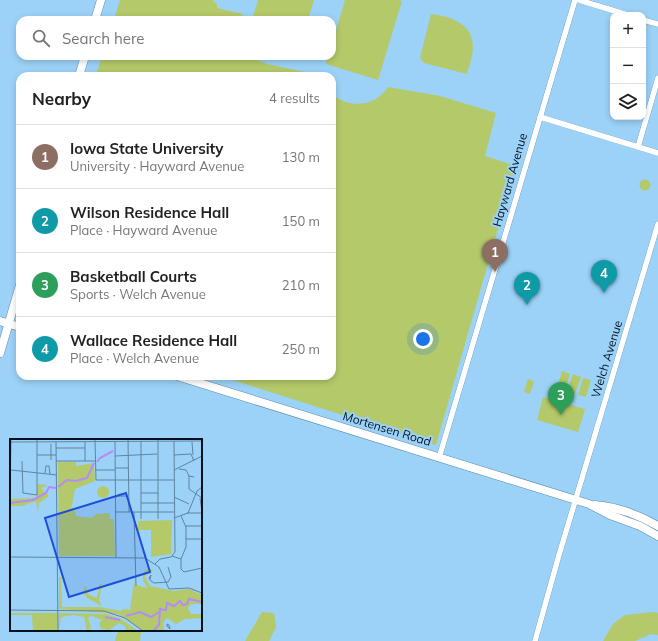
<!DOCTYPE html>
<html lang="en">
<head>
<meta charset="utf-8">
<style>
	:root { --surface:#fff; --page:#f6f6f6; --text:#222; --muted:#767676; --line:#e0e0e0; --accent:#734b2a }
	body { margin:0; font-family:Mulish,sans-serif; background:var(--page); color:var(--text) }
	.controls { position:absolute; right:12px; top:12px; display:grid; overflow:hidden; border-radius:8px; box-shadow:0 2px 6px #0003 }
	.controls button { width:36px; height:36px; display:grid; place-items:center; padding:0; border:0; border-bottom:1px solid var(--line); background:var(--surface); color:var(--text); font:20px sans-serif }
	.you { position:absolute; left:423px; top:339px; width:14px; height:14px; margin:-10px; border:3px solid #fff; border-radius:50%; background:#1a73e8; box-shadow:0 0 0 6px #1a73e833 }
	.badge { display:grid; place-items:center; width:26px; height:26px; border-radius:50%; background:var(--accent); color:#fff; font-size:13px; font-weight:700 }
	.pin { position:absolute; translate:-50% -33px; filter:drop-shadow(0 1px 2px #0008) }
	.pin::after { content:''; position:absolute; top:21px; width:14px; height:12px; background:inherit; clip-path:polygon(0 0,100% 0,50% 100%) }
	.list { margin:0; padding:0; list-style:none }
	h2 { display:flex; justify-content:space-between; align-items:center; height:52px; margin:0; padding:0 16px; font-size:17px }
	h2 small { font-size:13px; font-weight:400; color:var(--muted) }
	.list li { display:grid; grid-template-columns:26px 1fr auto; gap:12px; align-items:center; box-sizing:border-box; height:64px; padding:0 16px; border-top:1px solid var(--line) }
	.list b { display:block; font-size:15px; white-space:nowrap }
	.list p { margin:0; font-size:13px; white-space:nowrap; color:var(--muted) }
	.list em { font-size:13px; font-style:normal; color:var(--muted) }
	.icon { flex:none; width:22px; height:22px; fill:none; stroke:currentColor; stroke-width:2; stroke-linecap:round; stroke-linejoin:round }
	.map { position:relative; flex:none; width:658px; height:641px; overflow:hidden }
	.search { position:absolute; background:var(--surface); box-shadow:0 2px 6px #0003; left:16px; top:16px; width:320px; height:44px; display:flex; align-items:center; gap:10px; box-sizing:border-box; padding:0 14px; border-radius:12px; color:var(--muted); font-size:15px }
	.panel { position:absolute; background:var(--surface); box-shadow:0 2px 6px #0003; left:16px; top:72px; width:320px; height:308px; border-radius:12px }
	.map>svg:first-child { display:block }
</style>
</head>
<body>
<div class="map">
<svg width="658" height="641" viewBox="0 0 658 641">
	<rect width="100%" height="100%" fill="#9cd2f7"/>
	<g fill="#b4c969">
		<polygon points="120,0 213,0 213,2 217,3 217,8 243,14 241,20 114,20"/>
		<polygon points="258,0 314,0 308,20 252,20"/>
		<polygon points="345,0 398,0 402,1 378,80 326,64 328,56 332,56 332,44"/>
		<path d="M431,14C455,17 478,26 472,56C471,62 468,68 467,74L424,63L420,58Z"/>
		<polygon points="102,56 247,56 267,64 320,75 321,76 96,76"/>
		<path d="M388,87L440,96L496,113L485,156L516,166L436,445L220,376H332V94C349,109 375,107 388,87Z"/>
		<circle cx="645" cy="185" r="5.5"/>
		<polygon points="562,371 570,374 565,391 557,388"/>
		<polygon points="573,374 581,377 575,394 567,391"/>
		<polygon points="583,378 591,380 586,397 578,395"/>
		<polygon points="528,379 534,381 530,394 524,392"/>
		<polygon points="543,397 585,409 578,432 537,420"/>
		<polygon points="262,612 274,613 276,627 269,641 245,641"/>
		<polygon points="653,612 658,613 658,635 651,634 635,641 603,641 613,624 625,615"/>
		<polygon points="119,630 141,630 140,641 115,641 115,639"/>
	</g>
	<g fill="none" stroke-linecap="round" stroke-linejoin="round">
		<g stroke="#578aad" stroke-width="6">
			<g id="street">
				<polyline points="579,0 628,15"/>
				<polyline points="643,20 658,24"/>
				<polyline points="540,117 658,153"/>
				<polyline points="638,147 658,78"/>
				<polyline points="439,458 575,0"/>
				<polyline points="535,641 559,555 658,224"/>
			</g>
		</g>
		<g stroke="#578aad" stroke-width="9">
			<g id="secondary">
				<polyline points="95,20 101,0"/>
				<polyline points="79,76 85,56"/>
				<polyline points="0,321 20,327"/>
				<polyline points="0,353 20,285"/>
				<polyline points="177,376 589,504 610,515 640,526 658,536"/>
				<path d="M595,505C617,507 639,515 658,526"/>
			</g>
		</g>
		<use href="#street" stroke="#fff" stroke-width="5.5"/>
		<use href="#secondary" stroke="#fff" stroke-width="8"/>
	</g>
	<g text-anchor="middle" stroke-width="4" stroke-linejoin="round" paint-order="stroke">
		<g font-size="12" fill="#00111e" stroke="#9cd2f7">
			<text transform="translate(510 180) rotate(-74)" y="4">Hayward Avenue</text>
			<text transform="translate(607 359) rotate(-73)" y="4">Welch Avenue</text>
			<text transform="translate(387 429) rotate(17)" y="4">Mortensen Road</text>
		</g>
	</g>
	<g transform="translate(10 439)">
		<rect width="192" height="192" fill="#9cd2f7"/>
		<path d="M48,23H66V27L84,24L85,42L65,50L61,71L65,72L66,77L81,79L86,75L100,74V80H104L105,117H49ZM28,45L38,46L31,49L39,57L29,64L28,73L26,62L12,67H0V60L26,59ZM87 53a6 6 0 1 1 12 0a6 6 0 1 1-12 0ZM162,81L161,115L141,118V91H128V82ZM142,130L143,132L138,133L135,138L140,147L163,152L179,150L192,156V165H181L178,169L181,175H192V179L175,180L166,185L157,179L153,184L154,192H134L108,175L49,170V138H51L52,168H89L111,172L113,170L120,171L124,142L125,146L138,149L133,142V135L135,131ZM90,144L92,146L89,161L92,167L77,159L73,153L75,146L79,156L87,159ZM0,174H47L48,192H23L22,176H0ZM49,174L97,175L111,180L128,192H116L115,187L109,184L99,191L91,190L89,184L92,181L82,177L78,178L81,189L77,192L74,178L64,176L51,178L49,192Z" fill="#b4c969"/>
		<path fill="none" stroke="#b48cf9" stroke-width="2" d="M87,23L90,19L103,12M48,48L57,41L66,42L77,39L84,24M0,64L23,61L36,54L39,48L46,49M116,177L130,173L141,178L149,173M95,178L110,181M143,192L149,186L150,170L156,171L157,164L164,167L170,162L173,166L177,165L179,160L192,163"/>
		<path fill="none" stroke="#5e85a0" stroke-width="1" d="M85,0L86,41H164M118,0L119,73M148,0V80M105,2L106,119M131,2V80M0,3L192,2M46,3L48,192M75,3V22M182,3L183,16M46,9H75M27,16H46M164,16L181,15L184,22M105,17L147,15M41,21V5M12,22L13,54L27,56V0M46,22H85M105,29H118M169,30L176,31L179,37L184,38M1,31L47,36M85,31H105M164,31L192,17M35,34L36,27H39L40,35M179,37V50L192,59M131,54H148M0,55L1,0M105,57H118M164,58L179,65M190,59L192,73M131,64H164M105,73H164M124,73L126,147M177,74H192M164,79L178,74L187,52L192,48M175,87H192M176,100H192M162,117L171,120V130L174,133L192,129M0,118L135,119L149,128L159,150L179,149L192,154M171,120L176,108V88L171,77M145,125L150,120L161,118L165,113L164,2M140,140L141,136L139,139L141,142L144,144L158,143L161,138L158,128M0,171L94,172L115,179L133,192M157,185L159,186L160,190L157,187Z"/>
		<path fill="#1d4ed8" fill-opacity="0.15" stroke="#1d4ed8" stroke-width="2" d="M116,54L140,133L59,158L35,79Z"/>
		<rect width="192" height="192" fill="none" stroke="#00111e" stroke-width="2"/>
	</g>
</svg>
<div class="controls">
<button>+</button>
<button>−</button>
<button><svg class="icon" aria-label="layers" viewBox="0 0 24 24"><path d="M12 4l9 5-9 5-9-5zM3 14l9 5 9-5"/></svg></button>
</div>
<div class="you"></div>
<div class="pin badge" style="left:495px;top:272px;background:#8d6e63">1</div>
<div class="pin badge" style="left:527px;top:305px;background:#0f9aa8">2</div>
<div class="pin badge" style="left:561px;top:415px;background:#2e9e5b">3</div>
<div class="pin badge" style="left:604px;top:293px;background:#0f9aa8">4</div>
<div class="search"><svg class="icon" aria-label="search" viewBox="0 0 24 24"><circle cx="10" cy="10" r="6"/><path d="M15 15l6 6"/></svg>Search here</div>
<section class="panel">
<h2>Nearby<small>4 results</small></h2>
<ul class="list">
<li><span class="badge" style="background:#8d6e63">1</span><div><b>Iowa State University</b><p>University · Hayward Avenue</p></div><em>130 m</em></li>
<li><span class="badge" style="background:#0f9aa8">2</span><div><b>Wilson Residence Hall</b><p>Place · Hayward Avenue</p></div><em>150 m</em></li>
<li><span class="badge" style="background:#2e9e5b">3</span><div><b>Basketball Courts</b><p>Sports · Welch Avenue</p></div><em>210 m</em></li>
<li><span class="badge" style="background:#0f9aa8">4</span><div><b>Wallace Residence Hall</b><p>Place · Welch Avenue</p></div><em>250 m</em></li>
</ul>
</section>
</div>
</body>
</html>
